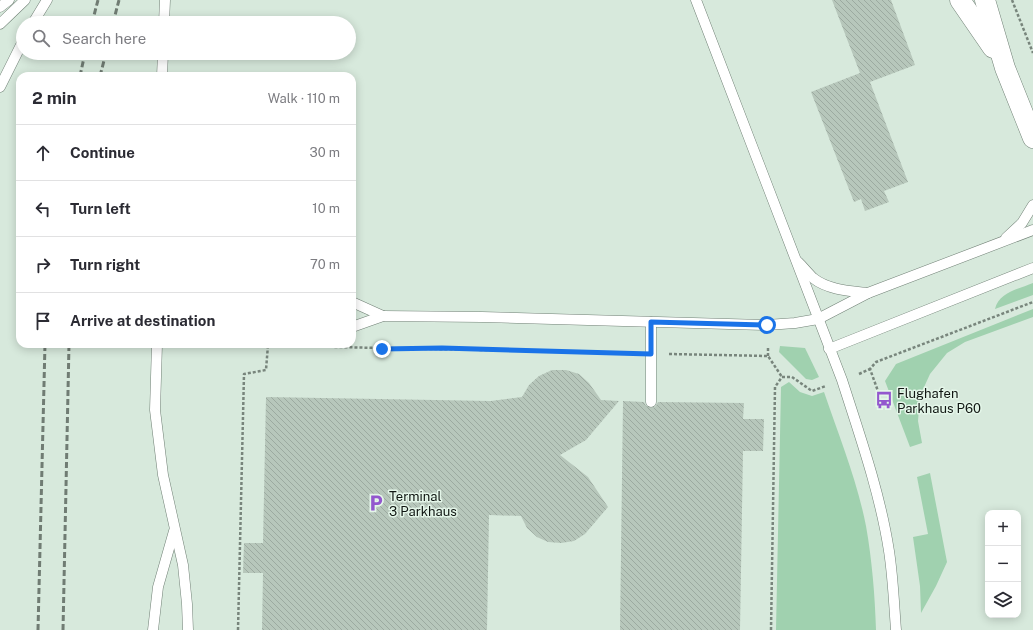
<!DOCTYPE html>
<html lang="en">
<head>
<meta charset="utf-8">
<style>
	:root { --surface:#fff; --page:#f7f7f7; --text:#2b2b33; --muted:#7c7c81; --line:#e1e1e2 }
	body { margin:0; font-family:"Public Sans",sans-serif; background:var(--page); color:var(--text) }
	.controls { position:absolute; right:12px; bottom:12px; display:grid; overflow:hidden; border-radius:8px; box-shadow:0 2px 10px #0003 }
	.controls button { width:36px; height:36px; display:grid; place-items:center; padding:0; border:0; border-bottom:1px solid var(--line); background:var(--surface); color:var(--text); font:20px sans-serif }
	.stop { position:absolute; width:12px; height:12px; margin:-9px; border:3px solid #1a73e8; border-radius:50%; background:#fff }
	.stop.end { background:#1a73e8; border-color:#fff; box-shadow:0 1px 4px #0008 }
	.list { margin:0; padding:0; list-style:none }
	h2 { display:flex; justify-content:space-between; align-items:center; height:52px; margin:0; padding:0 16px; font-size:17px }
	h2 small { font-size:13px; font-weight:400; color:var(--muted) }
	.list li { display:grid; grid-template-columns:26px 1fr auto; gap:12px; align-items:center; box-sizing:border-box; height:56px; padding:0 16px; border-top:1px solid var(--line) }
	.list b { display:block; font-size:15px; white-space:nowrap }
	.list em { font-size:13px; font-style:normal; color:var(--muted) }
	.icon { flex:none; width:22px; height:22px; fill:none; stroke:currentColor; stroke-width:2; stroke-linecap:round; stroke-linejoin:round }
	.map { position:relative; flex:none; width:1033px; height:630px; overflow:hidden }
	.search { position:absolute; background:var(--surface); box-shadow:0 2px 10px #0003; left:16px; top:16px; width:340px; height:44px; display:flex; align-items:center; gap:10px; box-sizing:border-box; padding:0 14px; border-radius:22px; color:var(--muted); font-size:15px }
	.panel { position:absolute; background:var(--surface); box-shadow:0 2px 10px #0003; left:16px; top:72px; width:340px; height:276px; border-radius:12px }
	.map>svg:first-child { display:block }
</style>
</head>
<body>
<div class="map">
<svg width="1033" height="630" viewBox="0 0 1033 630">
	<defs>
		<pattern id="building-back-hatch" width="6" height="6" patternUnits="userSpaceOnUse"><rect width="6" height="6" fill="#b7c7bb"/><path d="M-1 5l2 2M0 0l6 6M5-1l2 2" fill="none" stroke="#9caaa0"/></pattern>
	</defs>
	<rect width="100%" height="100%" fill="#d7e9dc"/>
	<g fill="#a0d1af">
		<path d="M1033,283V295L995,309C999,292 1019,289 1033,283Z"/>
		<polygon points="1033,309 1033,317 965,342 947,353 930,374 920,396 918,421 922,443 910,447 885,381 896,364"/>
		<polygon points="780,346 805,348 819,377 812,380 806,379 779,352"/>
		<path d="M789,382L800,392L812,396L824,392C839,436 857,480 866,526C872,560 875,596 876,630H776L781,387Z"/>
		<polygon points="930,473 947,562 936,586 921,613 920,586 913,537 928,534 917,477"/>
	</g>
	<g fill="url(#building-back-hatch)">
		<polygon points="832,0 891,0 915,65 870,82 908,182 884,191 889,202 865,211 861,199 854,202 811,92 860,73"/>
		<polygon points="552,370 566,370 579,374 589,383 601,400 619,401 586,440 560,455 588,477 608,507 585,534 574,541 561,543 548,542 537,537 527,528 521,516 489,515 487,630 262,630 263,573 243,573 244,543 263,543 266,397 491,401 522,397 529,385 539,376"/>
		<polygon points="623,401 644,402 646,406 651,408 655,407 658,402 744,403 743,419 764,419 763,451 743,451 740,630 620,630"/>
	</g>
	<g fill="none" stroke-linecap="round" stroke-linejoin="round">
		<g stroke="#718176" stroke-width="11">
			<g id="service">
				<path d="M696,0L842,380C860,436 880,493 889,551C893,577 894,604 896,630"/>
				<polyline points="0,7 9,0"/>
				<polyline points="33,23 47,0"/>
				<polyline points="164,23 165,0"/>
				<polyline points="0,24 25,0"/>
				<polyline points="162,76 163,53"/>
				<polyline points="0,87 23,41"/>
				<polyline points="1006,238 1022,223 1033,205"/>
				<path d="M798,262C803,267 808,273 813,278C828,290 850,291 868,293"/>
				<polyline points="352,302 383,316"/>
				<polyline points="352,327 383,316 482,317 767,325 795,323 818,319 868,293 1033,230"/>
				<polyline points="157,344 155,410 163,475 183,565 187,604 188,630"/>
				<polyline points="829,349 1033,268"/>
				<polyline points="651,402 651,322"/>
				<polyline points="153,630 158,587 174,531"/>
			</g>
		</g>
		<g stroke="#718176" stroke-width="21">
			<g id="minor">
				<polyline points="960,0 993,48"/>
				<polyline points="985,0 1005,68 1033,138"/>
			</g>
		</g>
		<g stroke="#78857c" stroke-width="2.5" stroke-dasharray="3 2" stroke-linecap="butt">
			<polyline points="1012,0 1033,53"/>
			<polyline points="669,354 768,356 782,377"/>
			<polyline points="768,356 768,348"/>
			<polyline points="859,374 870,369"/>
			<polyline points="782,377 792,377 812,391 826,386"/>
			<polyline points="879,394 870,369 876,362 1033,302"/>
			<path d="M238,630L244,374L266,370L268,345C390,349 512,350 634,353"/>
			<polyline points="771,630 775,387 782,377"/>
		</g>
		<use href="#service" stroke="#fff" stroke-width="10"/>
		<use href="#minor" stroke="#fff" stroke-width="20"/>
		<g stroke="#707c73" stroke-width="3" stroke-dasharray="6 3" stroke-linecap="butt">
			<polyline points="92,23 98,0"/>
			<polyline points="113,23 119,0"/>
			<polyline points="80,76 85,53"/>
			<polyline points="100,76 106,53"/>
			<polyline points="38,630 45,344"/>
			<polyline points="63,630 69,344"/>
		</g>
	</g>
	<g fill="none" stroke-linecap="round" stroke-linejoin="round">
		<polyline stroke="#1a73e8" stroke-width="5" points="382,349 442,348 651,354 651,322 767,325"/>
	</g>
	<defs>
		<g id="bus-bare" transform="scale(1.38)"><path d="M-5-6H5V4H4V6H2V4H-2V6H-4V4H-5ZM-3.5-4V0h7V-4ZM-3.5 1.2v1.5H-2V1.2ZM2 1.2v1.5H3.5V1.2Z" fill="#9357ce" stroke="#e4f6e9" stroke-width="2.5" paint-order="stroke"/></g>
		<g id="parking-bare" transform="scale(1.38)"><path d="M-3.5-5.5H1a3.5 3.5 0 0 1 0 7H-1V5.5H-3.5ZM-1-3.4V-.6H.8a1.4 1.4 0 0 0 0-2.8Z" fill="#9357ce" stroke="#e4f6e9" stroke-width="2.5" paint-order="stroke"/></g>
	</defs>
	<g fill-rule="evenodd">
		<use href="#bus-bare" x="884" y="400"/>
		<use href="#parking-bare" x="376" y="503"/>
	</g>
	<g text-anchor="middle" stroke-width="3" stroke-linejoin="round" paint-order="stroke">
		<g font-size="13" fill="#101612" stroke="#e4f6e9" text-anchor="start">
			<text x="897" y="398">Flughafen<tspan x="897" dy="15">Parkhaus P60</tspan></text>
			<text x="389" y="501">Terminal<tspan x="389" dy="15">3 Parkhaus</tspan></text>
		</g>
	</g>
</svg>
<div class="controls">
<button>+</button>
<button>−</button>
<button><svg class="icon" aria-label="layers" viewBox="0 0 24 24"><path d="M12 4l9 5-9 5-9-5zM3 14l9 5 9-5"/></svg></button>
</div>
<div class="stop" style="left:767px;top:325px"></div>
<div class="stop end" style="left:382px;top:349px"></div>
<div class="search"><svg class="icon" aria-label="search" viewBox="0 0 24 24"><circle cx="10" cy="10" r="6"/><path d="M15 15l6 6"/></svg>Search here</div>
<section class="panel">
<h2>2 min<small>Walk · 110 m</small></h2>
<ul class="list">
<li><svg class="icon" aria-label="ahead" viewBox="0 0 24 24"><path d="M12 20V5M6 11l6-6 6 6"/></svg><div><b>Continue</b></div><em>30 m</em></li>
<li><svg class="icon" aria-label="left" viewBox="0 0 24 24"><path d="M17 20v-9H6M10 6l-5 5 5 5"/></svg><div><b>Turn left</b></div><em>10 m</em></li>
<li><svg class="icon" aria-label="right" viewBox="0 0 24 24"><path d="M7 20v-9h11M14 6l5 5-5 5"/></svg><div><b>Turn right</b></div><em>70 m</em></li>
<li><svg class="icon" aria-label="arrive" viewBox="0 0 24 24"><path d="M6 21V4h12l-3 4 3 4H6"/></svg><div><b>Arrive at destination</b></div></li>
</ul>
</section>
</div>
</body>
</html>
